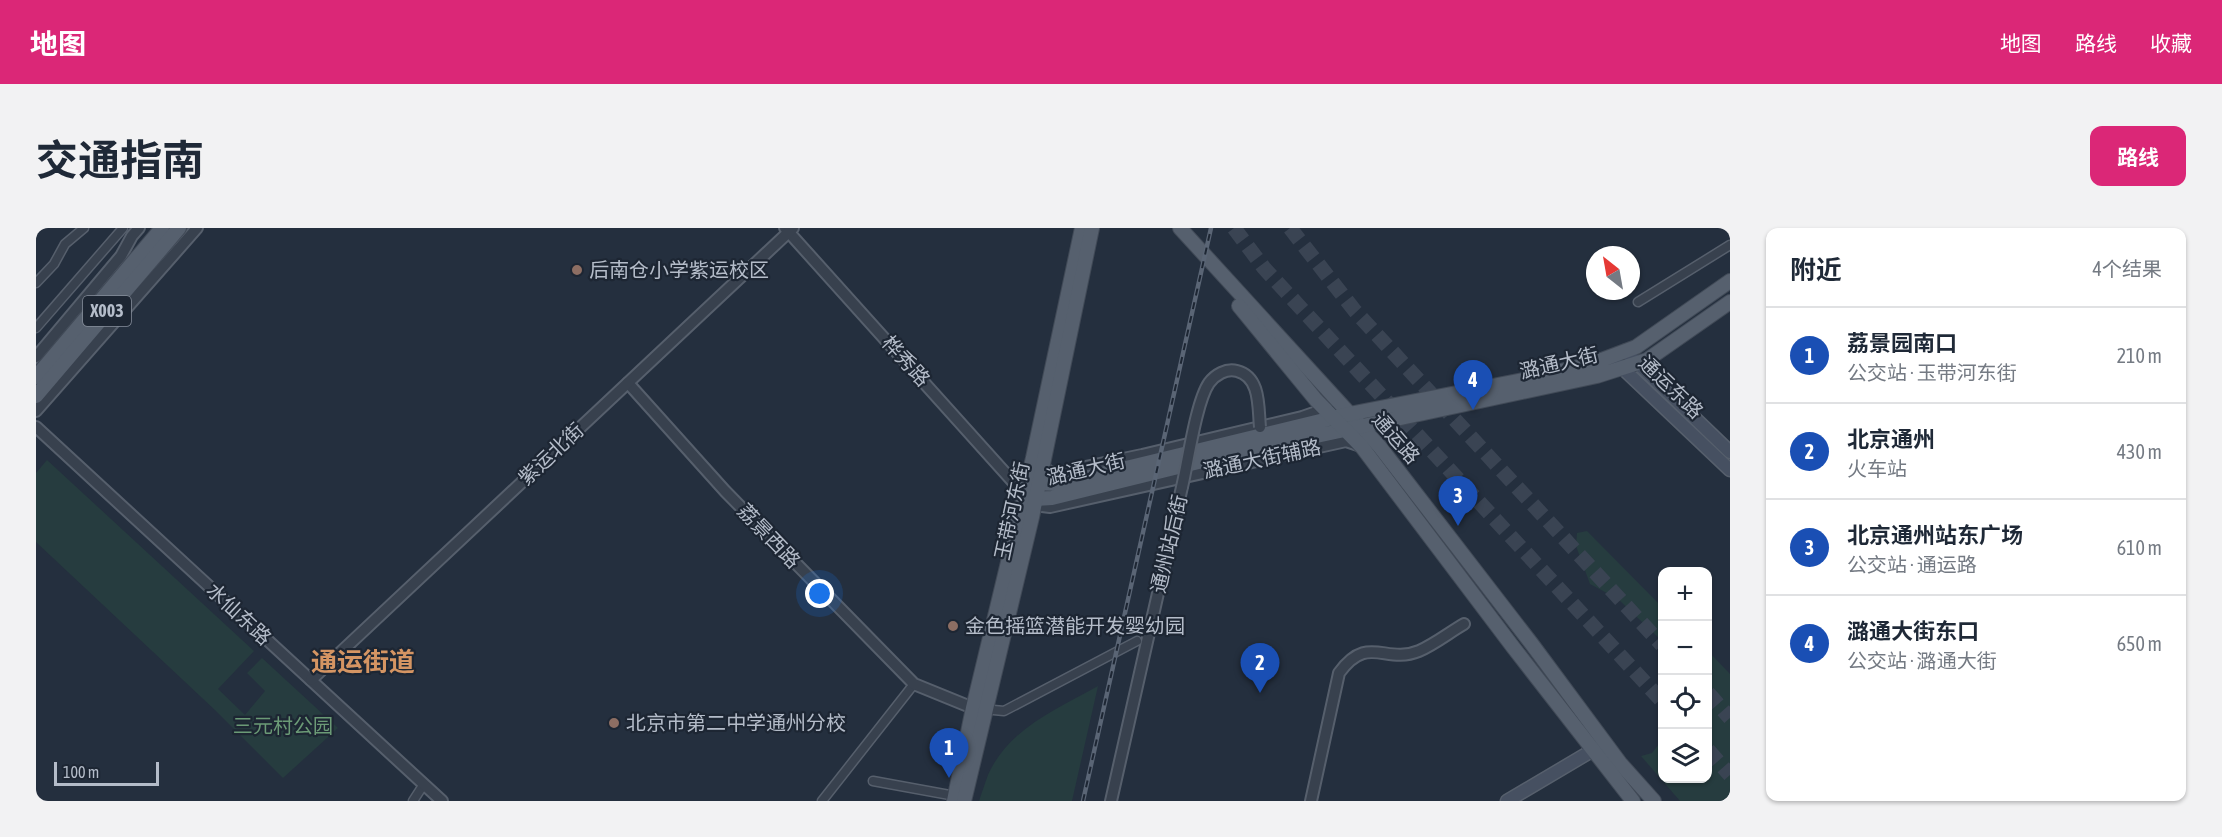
<!DOCTYPE html>
<html lang="zh">
<head>
<meta charset="utf-8">
<style>
	:root { --surface:#fff; --page:#f2f2f3; --text:#1f2937; --muted:#747a83; --line:#e0e1e3; --accent:#db2777 }
	body { margin:0; font-family:"Asap Condensed","Noto Sans SC",sans-serif; background:var(--page); color:var(--text) }
	.controls { position:absolute; right:18px; bottom:18px; display:grid; overflow:hidden; border-radius:12px; box-shadow:0 2px 4px #0004 }
	.controls button { width:54px; height:54px; display:grid; place-items:center; padding:0; border:0; border-bottom:2px solid var(--line); background:var(--surface); color:var(--text); font:30px sans-serif }
	.compass { position:absolute; left:1550px; top:18px; width:54px; height:54px; border-radius:50%; background:var(--surface); box-shadow:0 2px 4px #0004; rotate:329deg }
	.scale { position:absolute; left:18px; bottom:15px; width:105px; box-sizing:border-box; padding-left:6px; border:3px solid #b4bcc9; border-top:0; font-size:16px; line-height:21px; white-space:nowrap; color:#b4bcc9; -webkit-text-stroke:4px #1d2633; paint-order:stroke }
	.you { position:absolute; left:784px; top:366px; width:21px; height:21px; margin:-15px; border:4px solid #fff; border-radius:50%; background:#1a73e8; box-shadow:0 0 0 9px #1a73e833 }
	.badge { display:grid; place-items:center; width:39px; height:39px; border-radius:50%; background:var(--accent); color:#fff; font-size:20px; font-weight:700 }
	.pin { position:absolute; translate:-50% -50px; filter:drop-shadow(0 2px 3px #0008) }
	.pin::after { content:''; position:absolute; top:32px; width:21px; height:18px; background:inherit; clip-path:polygon(0 0,100% 0,50% 100%) }
	.list { margin:0; padding:0; list-style:none }
	h2 { display:flex; justify-content:space-between; align-items:center; height:78px; margin:0; padding:0 24px; font-size:26px }
	h2 small { font-size:20px; font-weight:400; color:var(--muted) }
	.list li { display:grid; grid-template-columns:39px 1fr auto; gap:18px; align-items:center; box-sizing:border-box; height:96px; padding:0 24px; border-top:2px solid var(--line) }
	.list b { display:block; font-size:22px; white-space:nowrap }
	.list p { margin:0; font-size:20px; white-space:nowrap; color:var(--muted) }
	.list em { font-size:20px; font-style:normal; color:var(--muted) }
	.icon { flex:none; width:33px; height:33px; fill:none; stroke:currentColor; stroke-width:2; stroke-linecap:round; stroke-linejoin:round }
	.map { position:relative; flex:none; width:1694px; height:573px; overflow:hidden; border-radius:12px }
	header { display:flex; align-items:center; gap:36px; box-sizing:border-box; height:84px; padding:0 30px; background:var(--accent); color:#fff }
	header strong { font-size:28px }
	nav { display:flex; gap:33px; margin-inline-start:auto; font-size:21px }
	.intro { display:flex; align-items:center; justify-content:space-between; box-sizing:border-box; height:144px; padding:0 36px }
	h1 { margin:0; font-size:42px }
	.button { padding:15px 27px; border-radius:12px; background:var(--accent); color:#fff; font-size:21px; font-weight:700 }
	main { display:flex; gap:36px; padding:0 36px }
	aside { flex:1; background:var(--surface); border-radius:12px; box-shadow:0 2px 4px #0004 }
	.map>svg:first-child { display:block }
</style>
</head>
<body>
<header>
<strong>地图</strong>
<nav><a>地图</a><a>路线</a><a>收藏</a></nav>
</header>
<div class="intro"><h1>交通指南</h1><a class="button">路线</a></div>
<main>
<div class="map">
<svg width="1694" height="573" viewBox="0 0 1694 573">
	<rect width="100%" height="100%" fill="#242f3e"/>
	<g fill="#263c3f">
		<polygon points="11,232 218,423 182,461 209,487 229,463 211,445 226,430 302,500 247,550 180,483 0,314 0,245"/>
		<polygon points="1551,303 1626,379 1626,413 1582,371 1554,356 1540,318 1541,305"/>
		<polygon points="1672,423 1694,446 1694,573 1644,573 1605,528 1616,525 1626,512 1626,550 1672,550"/>
		<path d="M1062,458L1036,573H943C946,564 949,555 952,547C972,501 1021,481 1062,458Z"/>
	</g>
	<g fill="none" stroke-linecap="round" stroke-linejoin="round">
		<g stroke="#3a4453" stroke-width="15" stroke-dasharray="15 8" stroke-linecap="butt">
			<polyline points="1198,0 1228,40 1626,473"/>
			<polyline points="1254,0 1319,83 1626,417"/>
			<polyline points="1672,465 1694,490"/>
			<polyline points="1672,522 1694,547"/>
		</g>
		<g stroke="#565f6c" stroke-width="11">
			<g id="minor">
				<polyline points="0,55 18,36 29,16 48,0"/>
				<polyline points="1602,74 1694,17"/>
				<polyline points="0,100 87,0"/>
				<polyline points="947,481 968,483 1101,413"/>
				<polyline points="837,553 919,568"/>
				<polyline points="377,573 388,556"/>
				<polyline points="786,573 878,456"/>
			</g>
		</g>
		<g stroke="#565f6c" stroke-width="14">
			<g id="tertiary">
				<polyline points="749,0 998,277 1014,279 1310,213 1322,217"/>
				<polyline points="0,129 85,28 96,8 103,0"/>
				<polyline points="592,155 689,263 878,456 937,480"/>
				<polyline points="0,183 161,0"/>
				<polyline points="0,199 406,573"/>
				<polyline points="1006,234 1011,243 1021,245 1106,227 1266,189 1289,181 1296,183"/>
				<polyline points="275,452 757,0"/>
				<polyline points="1075,573 1146,259"/>
				<path d="M1275,573L1303,445C1332,405 1349,437 1383,423C1399,416 1414,404 1428,396"/>
			</g>
		</g>
		<g stroke="#565f6c" stroke-width="15">
			<g id="secondary">
				<polyline points="1589,123 1694,224"/>
				<polyline points="1580,134 1694,242"/>
				<polyline points="1471,573 1564,518"/>
			</g>
		</g>
		<g stroke="#414a57" stroke-width="16">
			<g id="primary">
				<polyline points="1144,0 1344,219 1495,415 1584,535 1618,573"/>
				<polyline points="1694,53 1600,119 1555,136 1487,152 1313,186 1024,256 1003,255 987,267 999,271 1016,270 1191,227 1561,148 1611,132 1694,74"/>
				<polyline points="1203,78 1280,172 1326,219 1477,419 1597,573"/>
				<polyline points="0,149 126,0"/>
				<polyline points="0,168 143,0"/>
				<polyline points="918,573 937,480 997,230 1046,0"/>
				<polyline points="928,573 996,289 1056,0"/>
			</g>
		</g>
		<use href="#minor" stroke="#38414e" stroke-width="8"/>
		<use href="#tertiary" stroke="#38414e" stroke-width="10"/>
		<use href="#secondary" stroke="#465061" stroke-width="12"/>
		<use href="#primary" stroke="#56606e" stroke-width="14"/>
		<g stroke="#5a6575" stroke-width="4.5">
			<polyline id="rail" points="1047,573 1175,0"/>
		</g>
		<use href="#rail" stroke="#1d2633" stroke-width="2" stroke-dasharray="7" stroke-linecap="butt"/>
		<g stroke="#565f6c" stroke-width="14" stroke-linecap="butt">
			<path id="tertiary-bridge" d="M1146,259C1152,234 1160,174 1173,155C1179,147 1190,140 1201,143C1225,149 1222,180 1224,199"/>
		</g>
		<use href="#tertiary-bridge" stroke="#38414e" stroke-width="10"/>
	</g>
	<g fill="#8d6e63" stroke="#1d2633" stroke-width="2">
		<circle cx="541" cy="42" r="6"/>
		<circle cx="917" cy="398" r="6"/>
		<circle cx="578" cy="495" r="6"/>
	</g>
	<g text-anchor="middle" stroke-width="4.5" stroke-linejoin="round" paint-order="stroke">
		<rect fill="#1d2633" stroke="#878f9c" stroke-width="1.5" x="47" y="68" width="48" height="30" rx="4.5"/>
		<g font-size="18" font-weight="bold" fill="#b4bcc9">
			<text x="71" y="89">X003</text>
		</g>
		<g font-size="20" fill="#b4bcc9" stroke="#1d2633" text-anchor="start">
			<text x="553" y="49">后南仓小学紫运校区</text>
			<text x="929" y="405">金色摇篮潜能开发婴幼园</text>
			<text x="590" y="502">北京市第二中学通州分校</text>
		</g>
		<g font-size="20" fill="#b4bcc9" stroke="#1d2633">
			<text transform="translate(870 133) rotate(48)" y="7">桦秀路</text>
			<text transform="translate(1523 135) rotate(-13)" y="7">潞通大街</text>
			<text transform="translate(1635 159) rotate(44)" y="7">通运东路</text>
			<text transform="translate(1360 210) rotate(49)" y="7">通运路</text>
			<text transform="translate(515 226) rotate(-43)" y="7">紫运北街</text>
			<text transform="translate(1226 231) rotate(-12)" y="7">潞通大街辅路</text>
			<text transform="translate(1050 241) rotate(-13)" y="7">潞通大街</text>
			<text transform="translate(976 283) rotate(-78)" y="7">玉带河东街</text>
			<text transform="translate(733 308) rotate(46)" y="7">荔景西路</text>
			<text transform="translate(1133 316) rotate(-77)" y="7">通州站后街</text>
			<text transform="translate(203 386) rotate(43)" y="7">水仙东路</text>
		</g>
		<g font-size="20" fill="#6b9a76" stroke="#1d2633">
			<text x="247" y="505">三元村公园</text>
		</g>
		<g font-size="26" font-weight="bold" fill="#d59563" stroke="#1d2633">
			<text x="327" y="443">通运街道</text>
		</g>
	</g>
</svg>
<div class="controls">
<button>+</button>
<button>−</button>
<button><svg class="icon" aria-label="locate" viewBox="0 0 24 24"><circle cx="12" cy="12" r="6"/><path d="M12 2v4M12 18v4M2 12h4M18 12h4"/></svg></button>
<button><svg class="icon" aria-label="layers" viewBox="0 0 24 24"><path d="M12 4l9 5-9 5-9-5zM3 14l9 5 9-5"/></svg></button>
</div>
<svg class="compass" viewBox="-18 -18 36 36"><path d="M0-13l5 13h-10z" fill="#e53935"/><path d="M0 13l5-13h-10z" fill="#747a83"/></svg>
<div class="scale">100 m</div>
<div class="you"></div>
<div class="pin badge" style="left:913px;top:550px;background:#1a4fb4">1</div>
<div class="pin badge" style="left:1224px;top:465px;background:#1a4fb4">2</div>
<div class="pin badge" style="left:1422px;top:298px;background:#1a4fb4">3</div>
<div class="pin badge" style="left:1437px;top:182px;background:#1a4fb4">4</div>
</div>
<aside>
<h2>附近<small>4个结果</small></h2>
<ul class="list">
<li><span class="badge" style="background:#1a4fb4">1</span><div><b>荔景园南口</b><p>公交站 · 玉带河东街</p></div><em>210 m</em></li>
<li><span class="badge" style="background:#1a4fb4">2</span><div><b>北京通州</b><p>火车站</p></div><em>430 m</em></li>
<li><span class="badge" style="background:#1a4fb4">3</span><div><b>北京通州站东广场</b><p>公交站 · 通运路</p></div><em>610 m</em></li>
<li><span class="badge" style="background:#1a4fb4">4</span><div><b>潞通大街东口</b><p>公交站 · 潞通大街</p></div><em>650 m</em></li>
</ul>
</aside>
</main>
</body>
</html>
